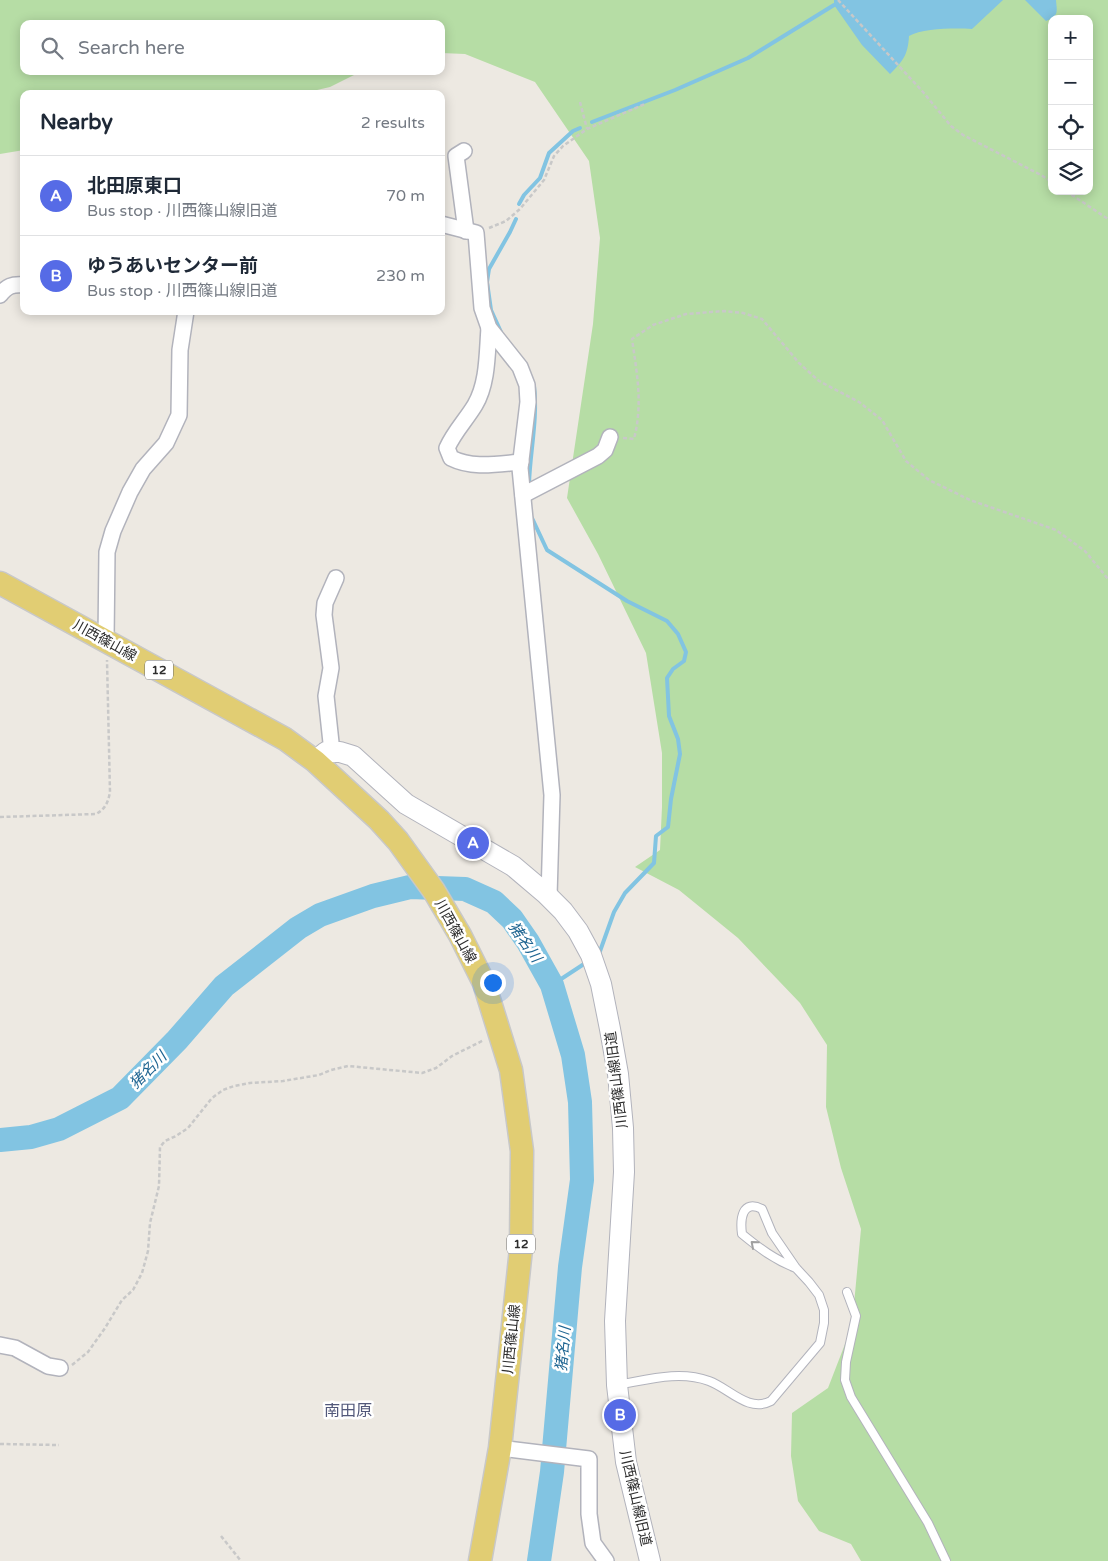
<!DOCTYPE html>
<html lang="en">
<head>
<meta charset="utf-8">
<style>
	:root { --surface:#fff; --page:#f6f6f7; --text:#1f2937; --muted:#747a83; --line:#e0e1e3; --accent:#566be6 }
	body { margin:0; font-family:"Varela Round","Noto Sans JP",sans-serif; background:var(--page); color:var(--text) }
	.controls { position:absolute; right:15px; top:15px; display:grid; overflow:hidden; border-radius:10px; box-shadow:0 2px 12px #0003 }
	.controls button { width:45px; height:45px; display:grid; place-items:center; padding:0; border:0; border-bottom:1px solid var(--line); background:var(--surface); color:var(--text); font:25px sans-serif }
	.you { position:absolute; left:492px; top:982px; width:18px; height:18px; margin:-12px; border:4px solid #fff; border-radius:50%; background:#1a73e8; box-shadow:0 0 0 8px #1a73e833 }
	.badge { display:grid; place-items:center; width:32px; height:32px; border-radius:50%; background:var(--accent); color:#fff; font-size:16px; font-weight:700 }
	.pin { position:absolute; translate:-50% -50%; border:2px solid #fff; box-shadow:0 1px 5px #0006 }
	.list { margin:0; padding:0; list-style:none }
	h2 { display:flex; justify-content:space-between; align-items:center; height:65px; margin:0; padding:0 20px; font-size:21px }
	h2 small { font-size:16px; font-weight:400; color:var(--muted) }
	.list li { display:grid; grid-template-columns:32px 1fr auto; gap:15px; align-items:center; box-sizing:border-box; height:80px; padding:0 20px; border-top:1px solid var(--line) }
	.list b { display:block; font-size:19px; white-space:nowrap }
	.list p { margin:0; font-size:16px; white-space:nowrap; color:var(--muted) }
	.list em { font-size:16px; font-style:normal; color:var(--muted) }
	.icon { flex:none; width:28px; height:28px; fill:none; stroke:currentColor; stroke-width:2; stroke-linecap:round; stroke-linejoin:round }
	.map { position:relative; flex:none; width:1108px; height:1561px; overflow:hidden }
	.search { position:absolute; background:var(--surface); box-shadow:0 2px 12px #0003; left:20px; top:20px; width:425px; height:55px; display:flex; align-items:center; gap:12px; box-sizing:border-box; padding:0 18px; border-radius:10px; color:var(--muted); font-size:19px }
	.panel { position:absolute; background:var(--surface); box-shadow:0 2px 12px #0003; left:20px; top:90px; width:425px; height:225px; border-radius:10px }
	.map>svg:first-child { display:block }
</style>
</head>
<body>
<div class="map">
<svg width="1108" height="1561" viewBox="0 0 1108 1561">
	<rect width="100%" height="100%" fill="#ede9e2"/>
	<path fill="#b6dda5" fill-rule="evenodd" d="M0,0H1108V1561H861L851,1544L819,1531L798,1501L791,1456L792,1413L828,1388L852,1326L861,1229L841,1168L826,1107L827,1045L800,1003L738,938L679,890L635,867L660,850L662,807V753L646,653L598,554L567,498L593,324L600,238L589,161L535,82L465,54L441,53V24H24V71H362L330,87L300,94H24V150L0,154ZM1052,19H1089V191H1052Z"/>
	<g fill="#82c4e2">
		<path d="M834,0H1003L972,29C956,28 923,28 909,36C908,55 903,61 890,74L862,45L834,5Z"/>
		<path d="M1025,0H1056C1057,12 1059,16 1046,21Z"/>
	</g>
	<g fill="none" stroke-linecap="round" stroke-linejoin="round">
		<g stroke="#82c4e2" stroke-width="4">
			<polyline points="592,122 675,90 748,58 834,5"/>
			<polyline points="519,204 524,195 540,178 549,153 573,131 580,128"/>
			<polyline points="501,332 491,310 487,282 489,269 510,232 516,219"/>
			<path d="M529,484C530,452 538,418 534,386"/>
			<polyline points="532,518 547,550 627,601 667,621 678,634 686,652 684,661 673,669 667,678 669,716 678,739 680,754 671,799 668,827 656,836 654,863 625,893 614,912 599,954"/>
			<polyline points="552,985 587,962"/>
		</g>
		<polyline stroke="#82c4e2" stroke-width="24" points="0,1140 31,1137 59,1129 120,1098 177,1040 224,986 298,928 320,915 373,896 410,887 465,889 494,902 512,919 528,942 552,985 573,1055 580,1102 582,1180 570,1267 552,1472 539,1561"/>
		<g stroke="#b2b3bc" stroke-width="10">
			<g id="lane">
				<polyline points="847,1292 856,1316 846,1362 845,1380 851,1397 928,1523 946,1561"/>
				<path d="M617,1385C647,1380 679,1370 709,1381C729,1388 748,1413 771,1401L820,1343L824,1323V1310L819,1295L809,1282L796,1268L772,1233L762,1209C742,1199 740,1219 742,1234C759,1248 775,1260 796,1268"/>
			</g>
		</g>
		<g stroke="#b2b3bc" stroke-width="18">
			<g id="street">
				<polyline points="464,151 456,156 466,231"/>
				<polyline points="441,224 476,233 482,308 489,328 520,367 527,385 528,402 520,468 552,795 549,896"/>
				<path d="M0,295C7,286 12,284 24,285"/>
				<path d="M489,328C487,353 488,383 475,405C466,420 454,432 447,448L451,458C473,469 497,464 521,462"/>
				<polyline points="523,495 598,456 605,450 610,437"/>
				<polyline points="106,640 107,552 113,531 130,492 143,469 166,443 179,415 180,350 186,311"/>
				<polyline points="332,752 326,696 331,668 324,615 325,603 336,578"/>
				<polyline points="0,1345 15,1348 48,1366 60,1368"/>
				<polyline points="500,1448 589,1459 589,1514 593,1543 606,1561"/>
			</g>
		</g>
		<g stroke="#b2b3bc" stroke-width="22">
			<polyline id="secondary" points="315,761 326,752 340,752 353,756 406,804 513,866 545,893 563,911 578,931 591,955 601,984 610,1029 618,1074 623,1128 624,1172 615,1321 617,1385 626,1462 650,1561"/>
		</g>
		<g stroke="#c8c8c8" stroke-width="25">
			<polyline id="primary" points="0,583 285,739 315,761 379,820 398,841 434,891 460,935 484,983 511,1070 522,1151 521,1249 500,1448 480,1561"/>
		</g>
		<g stroke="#c8c8c8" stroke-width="2.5" stroke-dasharray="4 2.5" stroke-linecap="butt">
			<polyline points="838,0 923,92 951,126 963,135 1041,175 1052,182"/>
			<polyline points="580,102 587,129"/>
			<polyline points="1066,191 1108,219"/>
			<polyline points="489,228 506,221 520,209 544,180 554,156 563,146 587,129 645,104"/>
			<path d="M623,438L634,439C643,404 637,374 632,339L653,325L686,314L724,311L743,313L762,319L799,363L819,381L859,402L882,420L906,461L929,480L970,500L1056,530L1085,551L1108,579"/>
			<path d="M0,817L96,814C105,809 108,803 110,792L107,660"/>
			<polyline points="72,1365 88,1352 105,1328 122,1300 133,1290 142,1273 148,1251 150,1223 159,1186 160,1147 165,1141 176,1136 188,1128 212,1098 223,1090 234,1086 250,1083 283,1081 319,1075 331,1070 348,1066 422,1073 436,1068 452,1056 484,1040"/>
			<polyline points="0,1444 59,1445"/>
			<polyline points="221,1536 241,1561"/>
		</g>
		<use href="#lane" stroke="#fff" stroke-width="8"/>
		<use href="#street" stroke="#fff" stroke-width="15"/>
		<use href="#secondary" stroke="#fff" stroke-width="20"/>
		<use href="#primary" stroke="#e1cd73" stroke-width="22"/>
	</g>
	<defs><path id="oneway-chevron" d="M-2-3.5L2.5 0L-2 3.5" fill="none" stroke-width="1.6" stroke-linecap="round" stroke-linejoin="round" transform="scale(1.25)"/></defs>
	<use stroke="#a0a0a0" href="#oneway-chevron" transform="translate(754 1244) rotate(-139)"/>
	<g text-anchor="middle" stroke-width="5" stroke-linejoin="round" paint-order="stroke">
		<g fill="#fff" stroke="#6c6c6c" stroke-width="1">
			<rect x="145" y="660.5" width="28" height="19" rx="4"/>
			<rect x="507" y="1234.5" width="28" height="19" rx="4"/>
		</g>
		<g font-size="12" font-weight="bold" fill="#2d2d2d">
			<text x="159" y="674">12</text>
			<text x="521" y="1248">12</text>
		</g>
		<g font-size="14" fill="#2d2d2d" stroke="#fff">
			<text transform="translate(105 640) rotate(29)" y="5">川西篠山線</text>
			<text transform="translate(456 931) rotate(61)" y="5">川西篠山線</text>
			<text transform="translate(616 1080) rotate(-97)" y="5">川西篠山線旧道</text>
			<text transform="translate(511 1339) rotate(-84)" y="5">川西篠山線</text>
			<text transform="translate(636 1498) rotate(77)" y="5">川西篠山線旧道</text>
		</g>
		<g font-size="15" font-style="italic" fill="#1e6491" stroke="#fff">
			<text transform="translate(525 942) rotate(55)" y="5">猪名川</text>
			<text transform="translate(148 1070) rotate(-45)" y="5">猪名川</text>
			<text transform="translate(563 1349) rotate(-85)" y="5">猪名川</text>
		</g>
		<g font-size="16" fill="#52587a" stroke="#fff">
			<text x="348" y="1416">南田原</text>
		</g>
	</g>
</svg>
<div class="controls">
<button>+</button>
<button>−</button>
<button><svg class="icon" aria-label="locate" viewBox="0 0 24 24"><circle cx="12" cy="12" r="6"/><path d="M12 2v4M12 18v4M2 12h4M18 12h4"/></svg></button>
<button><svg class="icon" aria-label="layers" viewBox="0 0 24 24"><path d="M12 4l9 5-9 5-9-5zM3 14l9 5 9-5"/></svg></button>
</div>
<div class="you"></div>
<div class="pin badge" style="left:473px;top:843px">A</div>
<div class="pin badge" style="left:620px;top:1415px">B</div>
<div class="search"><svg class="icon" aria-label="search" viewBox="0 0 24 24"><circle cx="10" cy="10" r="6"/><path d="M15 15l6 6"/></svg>Search here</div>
<section class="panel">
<h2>Nearby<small>2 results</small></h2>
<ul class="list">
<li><span class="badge">A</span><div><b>北田原東口</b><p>Bus stop · 川西篠山線旧道</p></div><em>70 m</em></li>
<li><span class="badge">B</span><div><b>ゆうあいセンター前</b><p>Bus stop · 川西篠山線旧道</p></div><em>230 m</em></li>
</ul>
</section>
</div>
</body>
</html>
